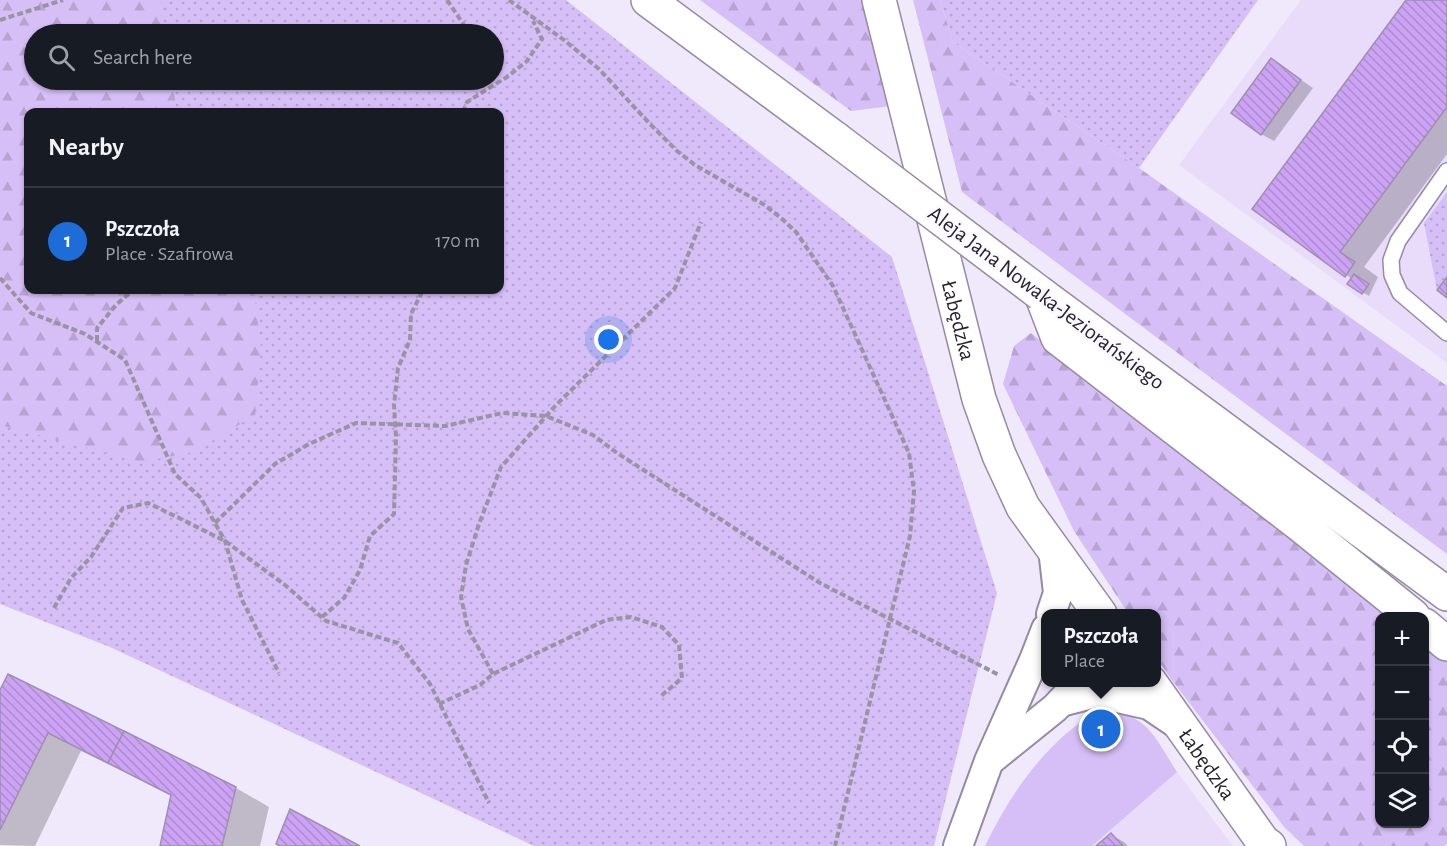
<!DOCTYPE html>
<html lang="en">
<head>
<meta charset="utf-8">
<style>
	:root { --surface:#171b24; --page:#20242c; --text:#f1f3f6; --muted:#9ea1a6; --line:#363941; --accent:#1e6cd7 }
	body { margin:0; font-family:"Alegreya Sans",sans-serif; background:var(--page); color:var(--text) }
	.controls { position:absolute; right:18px; bottom:18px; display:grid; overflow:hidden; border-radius:12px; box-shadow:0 2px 4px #0004 }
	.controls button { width:54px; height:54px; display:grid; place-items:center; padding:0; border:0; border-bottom:2px solid var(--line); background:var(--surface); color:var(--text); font:30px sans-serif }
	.you { position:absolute; left:609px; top:340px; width:21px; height:21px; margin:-15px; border:4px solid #fff; border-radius:50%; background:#1a73e8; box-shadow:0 0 0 9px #1a73e833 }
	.badge { display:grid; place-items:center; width:39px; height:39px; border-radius:50%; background:var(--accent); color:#fff; font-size:20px; font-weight:700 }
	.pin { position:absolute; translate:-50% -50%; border:3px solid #fff; box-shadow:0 2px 6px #0006 }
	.popup { position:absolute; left:1041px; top:609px; width:120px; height:78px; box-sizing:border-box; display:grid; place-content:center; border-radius:12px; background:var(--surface); filter:drop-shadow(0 2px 4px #0005); font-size:20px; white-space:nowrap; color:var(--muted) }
	.popup b { font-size:22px; color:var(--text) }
	.popup::after { content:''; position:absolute; left:50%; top:100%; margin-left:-12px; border:12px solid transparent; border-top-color:var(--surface) }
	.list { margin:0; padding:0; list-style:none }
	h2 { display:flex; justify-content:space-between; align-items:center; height:78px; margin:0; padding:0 24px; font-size:26px }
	h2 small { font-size:20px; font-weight:400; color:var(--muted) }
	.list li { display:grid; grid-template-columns:39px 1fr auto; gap:18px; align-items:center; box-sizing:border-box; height:108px; padding:0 24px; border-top:2px solid var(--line) }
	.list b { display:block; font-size:22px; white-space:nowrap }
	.list p { margin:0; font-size:20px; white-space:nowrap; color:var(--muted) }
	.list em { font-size:20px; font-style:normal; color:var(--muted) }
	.icon { flex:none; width:33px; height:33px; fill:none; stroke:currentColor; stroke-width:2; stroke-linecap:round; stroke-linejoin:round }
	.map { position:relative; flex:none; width:1447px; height:846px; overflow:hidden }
	.search { position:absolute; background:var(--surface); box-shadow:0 2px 4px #0004; left:24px; top:24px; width:480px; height:66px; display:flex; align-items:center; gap:15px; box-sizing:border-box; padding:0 21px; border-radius:33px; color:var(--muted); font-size:22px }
	.panel { position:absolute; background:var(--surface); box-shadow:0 2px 4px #0004; left:24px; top:108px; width:480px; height:186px; border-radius:12px }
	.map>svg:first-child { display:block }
</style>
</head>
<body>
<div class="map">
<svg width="1447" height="846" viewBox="0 0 1447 846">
	<defs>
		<pattern id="grass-dots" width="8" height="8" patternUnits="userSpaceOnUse" patternTransform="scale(1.5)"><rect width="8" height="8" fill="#d6bef6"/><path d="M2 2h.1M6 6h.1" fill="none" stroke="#b8a3d3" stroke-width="1.8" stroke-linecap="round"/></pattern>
		<pattern id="forest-firs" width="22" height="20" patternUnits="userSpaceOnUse" patternTransform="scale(1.5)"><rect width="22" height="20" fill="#d6bef6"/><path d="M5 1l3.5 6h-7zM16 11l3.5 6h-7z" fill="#b8a3d3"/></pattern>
		<pattern id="building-back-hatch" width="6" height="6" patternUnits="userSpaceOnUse" patternTransform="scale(1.5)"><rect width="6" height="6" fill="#cba2f4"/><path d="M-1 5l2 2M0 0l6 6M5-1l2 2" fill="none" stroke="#ae8bd1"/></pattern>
	</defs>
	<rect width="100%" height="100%" fill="#f0e9fb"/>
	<g fill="#e8dcfa">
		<polygon points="1301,0 1447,0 1447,363 1179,165"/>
		<polygon points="1177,772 1233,846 1092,846"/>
	</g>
	<g fill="url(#grass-dots)" fill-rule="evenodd">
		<path d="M0,0H566L892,257L997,593L934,846H534L110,647L0,604ZM34,34H494V80H34ZM28,112H500V290H28Z"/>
		<polygon points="940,0 1258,0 1139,168 953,42"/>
		<polygon points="1447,192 1447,277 1437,290 1424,223"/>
	</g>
	<g fill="url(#forest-firs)">
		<polygon points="0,0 160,0 165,34 34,34 34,80 172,80 177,112 28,112 28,290 254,290 261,348 255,415 194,452 141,462 0,425"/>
		<polygon points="700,0 862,0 891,106 851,111"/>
		<polygon points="913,0 940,0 953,42 1139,168 1447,386 1447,554 962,192"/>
		<polygon points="1031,333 1390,616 1380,616 1380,824 1424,824 1425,644 1447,661 1447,844 1444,846 1304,846 1285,828 1171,679 1157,658 1156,614 1128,613 1074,531 1003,384 1014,346"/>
	</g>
	<path fill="#d6bef6" d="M1098,711C1145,709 1155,737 1177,772L1092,846H985C1010,794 1047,740 1098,711Z"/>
	<g fill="#0003">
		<polygon points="1408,0 1447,0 1447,154 1364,267 1378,277 1369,296 1349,284 1352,279 1254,208"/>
		<polygon points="1272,60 1313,88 1274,141 1261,134"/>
		<polygon points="9,676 236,788 269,807 260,846 161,846 173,796 81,751 35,846 0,845 0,694"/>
		<polygon points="1111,835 1124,842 1128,846 1098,846"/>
	</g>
	<g fill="url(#building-back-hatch)" stroke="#9d90ab" stroke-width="1.5">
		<polygon points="1406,0 1447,0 1447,107 1340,252 1355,262 1345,277 1252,209"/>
		<polygon points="1271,58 1301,80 1261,135 1231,113"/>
		<polygon points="1354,274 1369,284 1362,294 1347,284"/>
		<polygon points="1447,277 1447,298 1437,290"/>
		<polygon points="8,674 124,731 108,763 48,733 0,830 0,690"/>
		<polygon points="124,731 236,787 222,846 160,846 171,795 108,763"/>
		<polygon points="290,809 360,846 280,846 276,844"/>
		<polygon points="1111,833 1123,846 1096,846"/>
	</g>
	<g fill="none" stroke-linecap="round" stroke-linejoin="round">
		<g stroke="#968aa5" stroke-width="18">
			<polyline id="lane" points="1447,171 1398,241 1391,260 1392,275 1400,293 1447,333"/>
		</g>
		<g stroke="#968aa5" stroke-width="32">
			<g id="street">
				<polyline points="1051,614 1058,593 1053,549"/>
				<polyline points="1061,702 1096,693 1149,705 1177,724"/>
				<polyline points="993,758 1055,708 1074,688"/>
				<polyline points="958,846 989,761 1034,660 1046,629"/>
			</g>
		</g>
		<g stroke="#968aa5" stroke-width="36">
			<g id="secondary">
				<path id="s1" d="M879,0L979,399L999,455L1023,507L1100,614"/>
				<path id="s2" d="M1150,682L1266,846"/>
			</g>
		</g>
		<g stroke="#968aa5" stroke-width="36">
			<g id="primary">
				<polyline points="648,0 836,139"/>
				<polyline points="1041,294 1447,594"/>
				<polyline points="1041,294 1058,338 1299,524 1413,616"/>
				<polyline points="1424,625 1447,644"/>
				<polyline points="1263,842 1269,846"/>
			</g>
		</g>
		<g stroke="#9a93a2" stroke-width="4" stroke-dasharray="6 3" stroke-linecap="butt">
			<polyline points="447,0 470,34"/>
			<polyline points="509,0 564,40 599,69 649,123 677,151 695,165 763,204 781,218 796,232 833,286 909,453 914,491 910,536 835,846"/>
			<polyline points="0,20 63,0"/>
			<polyline points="463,112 467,102 507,77 527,61 542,39 533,21"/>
			<polyline points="0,278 31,313 85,334 125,360 175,474 201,498 225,541 242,600 279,673"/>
			<polyline points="97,341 97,328 116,305 133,290"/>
			<polyline points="215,523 275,464 309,444 356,423 445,426 502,413 546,416 593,435 617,453 820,583 999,675"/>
			<polyline points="54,608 71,578 91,557 123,508 148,503 179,518 225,541 285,585 326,621 398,643 430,684 489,803"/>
			<polyline points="322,617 344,598 360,570 370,536 394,514 396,436 394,405 398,368 410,340 411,314 423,290"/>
			<polyline points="493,674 468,629 461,597 466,565 479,524 501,467 556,405 675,288 701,222"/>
			<polyline points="439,704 480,685 493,674 606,620 631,617 662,627 679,645 682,678 661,696"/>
		</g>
		<use href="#lane" stroke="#fff" stroke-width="15"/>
		<use href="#street" stroke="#fff" stroke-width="28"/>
		<use href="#secondary" stroke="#fff" stroke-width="33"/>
		<use href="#primary" stroke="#fff" stroke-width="33"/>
		<g stroke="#968aa5" stroke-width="36" stroke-linecap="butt">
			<polyline id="primary-bridge" points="836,139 1041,294"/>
		</g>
		<use href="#primary-bridge" stroke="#fff" stroke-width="33"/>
	</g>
	<g text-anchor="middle" stroke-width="5" stroke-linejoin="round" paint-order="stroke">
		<g font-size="22" fill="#26212c" stroke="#fbf9ff">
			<text transform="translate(1047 297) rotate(37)" y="8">Aleja Jana Nowaka-Jeziorańskiego</text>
			<text dy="8" stroke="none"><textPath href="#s1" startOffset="330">Łabędzka</textPath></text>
			<text dy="8" stroke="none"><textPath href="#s2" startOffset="100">Łabędzka</textPath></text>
		</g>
	</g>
</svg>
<div class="controls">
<button>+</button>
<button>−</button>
<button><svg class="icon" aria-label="locate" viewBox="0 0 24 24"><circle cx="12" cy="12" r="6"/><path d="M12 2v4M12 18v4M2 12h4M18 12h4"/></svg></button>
<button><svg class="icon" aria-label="layers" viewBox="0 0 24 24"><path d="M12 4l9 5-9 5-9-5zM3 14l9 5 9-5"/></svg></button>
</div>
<div class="you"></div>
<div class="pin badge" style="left:1101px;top:729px">1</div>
<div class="popup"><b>Pszczoła</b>Place</div>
<div class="search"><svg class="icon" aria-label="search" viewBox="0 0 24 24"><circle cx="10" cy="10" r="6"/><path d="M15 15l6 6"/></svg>Search here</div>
<section class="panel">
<h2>Nearby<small></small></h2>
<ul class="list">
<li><span class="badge">1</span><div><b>Pszczoła</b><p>Place · Szafirowa</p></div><em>170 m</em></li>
</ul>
</section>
</div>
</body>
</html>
